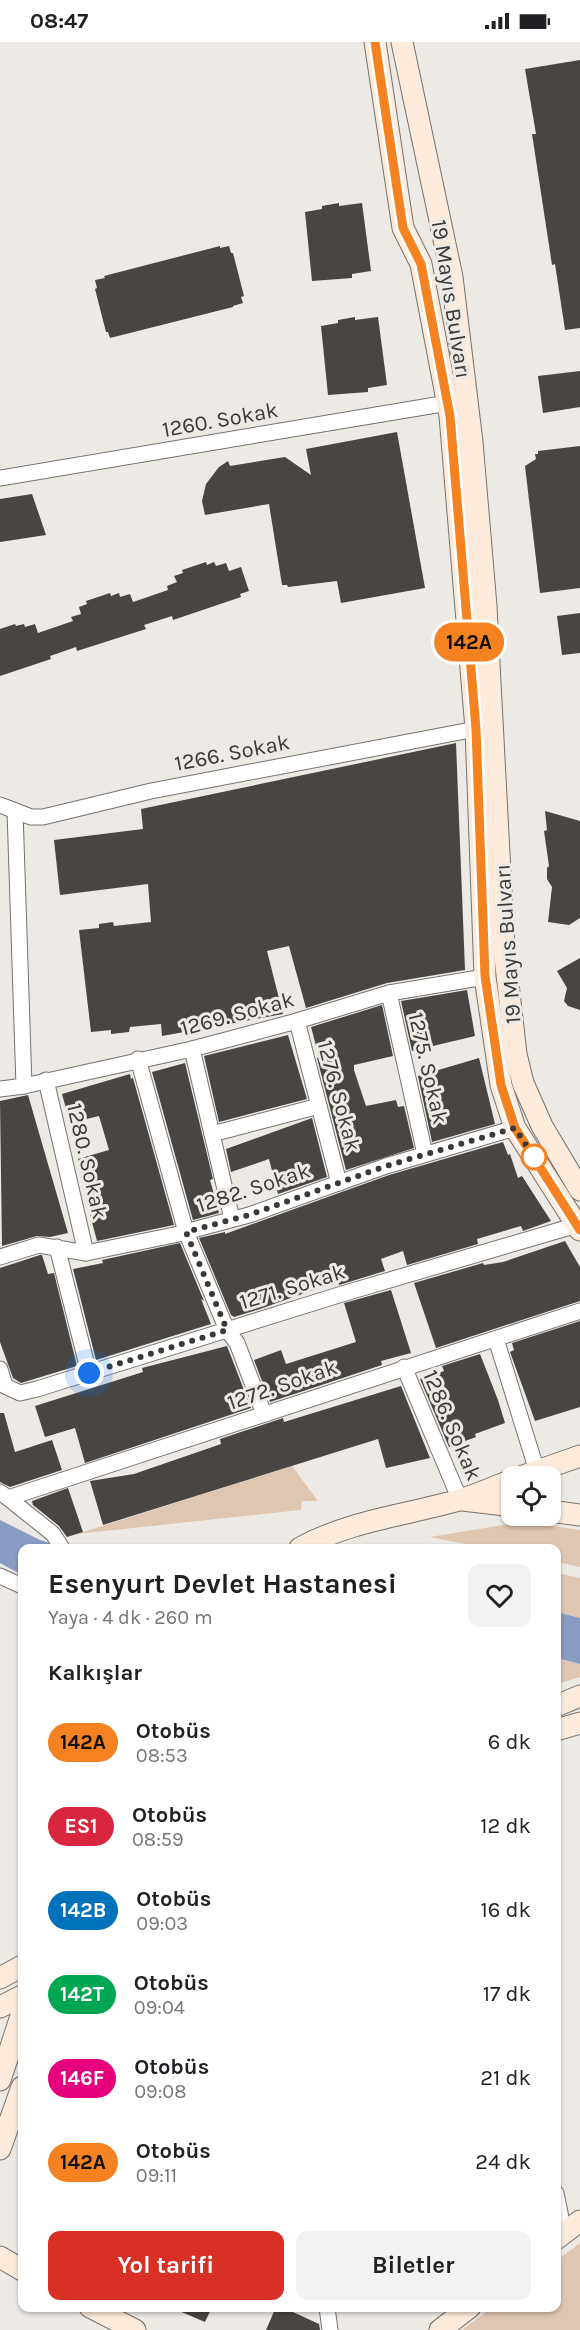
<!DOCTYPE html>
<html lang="tr">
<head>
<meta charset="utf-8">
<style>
	body { margin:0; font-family:Karla,sans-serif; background:#f2f2f2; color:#202124; height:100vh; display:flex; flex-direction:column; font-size:22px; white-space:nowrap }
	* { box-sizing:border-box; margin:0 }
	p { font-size:20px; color:#757577 }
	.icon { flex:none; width:33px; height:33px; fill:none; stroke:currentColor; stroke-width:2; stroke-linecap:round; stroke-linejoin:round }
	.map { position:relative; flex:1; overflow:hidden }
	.side { position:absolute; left:18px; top:1502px; width:543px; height:768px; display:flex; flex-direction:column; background:#fff; border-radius:12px; box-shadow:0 2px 4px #0004 }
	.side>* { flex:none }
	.badge { padding:0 12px; border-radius:20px; font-size:21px; line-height:39px }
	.tools { position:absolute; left:501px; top:1424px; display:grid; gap:12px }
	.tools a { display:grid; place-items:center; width:60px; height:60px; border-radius:12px; background:#fff; box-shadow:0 2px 4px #0004; font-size:30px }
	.you { position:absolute; width:30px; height:30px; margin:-15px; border:4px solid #fff; border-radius:50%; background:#1a73e8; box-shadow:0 0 0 9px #1a73e833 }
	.map>.badge { position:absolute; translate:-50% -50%; box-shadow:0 0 0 3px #fff }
	h2 { padding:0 30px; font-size:22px; line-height:54px }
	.round { display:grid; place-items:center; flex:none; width:63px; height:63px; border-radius:12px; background:#f2f2f2 }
	.headline { display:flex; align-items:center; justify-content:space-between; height:102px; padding:0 30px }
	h1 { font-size:28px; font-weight:700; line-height:45px }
	.primary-button { display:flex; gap:12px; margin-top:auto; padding:12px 30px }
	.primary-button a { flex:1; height:69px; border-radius:12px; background:#d93025; color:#fff; font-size:24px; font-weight:700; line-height:69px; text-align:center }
	.primary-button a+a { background:#f2f2f2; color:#202124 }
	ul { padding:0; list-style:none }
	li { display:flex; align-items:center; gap:18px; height:84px; padding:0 30px }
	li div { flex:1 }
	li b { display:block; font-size:22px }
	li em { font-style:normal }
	li .badge { min-width:66px; font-weight:700; text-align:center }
	.status { display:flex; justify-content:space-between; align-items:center; height:42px; padding:0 30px; background:#fff; direction:ltr }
	.status svg { height:16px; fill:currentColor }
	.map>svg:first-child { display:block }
	.green { fill:#dfc6b0 }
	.water { fill:#889bc2 }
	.building { fill:#484542 }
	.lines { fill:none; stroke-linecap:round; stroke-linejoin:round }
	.street-casing { stroke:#75726f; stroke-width:17 }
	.secondary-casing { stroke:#75726f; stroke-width:23 }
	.street { stroke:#fff; stroke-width:15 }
	.secondary { stroke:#fceada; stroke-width:21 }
	.line-casing { stroke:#fff; stroke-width:14 }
	.line { stroke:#f58220; stroke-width:9 }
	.walk { stroke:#3a3938; stroke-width:6; stroke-dasharray:0 10.8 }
	.stop-dot { fill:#fff; stroke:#f58220; stroke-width:3 }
	.labels { text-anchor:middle; stroke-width:6; stroke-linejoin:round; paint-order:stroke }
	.street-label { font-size:22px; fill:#3a3938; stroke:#edeae6 }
</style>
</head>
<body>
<div class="status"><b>08:47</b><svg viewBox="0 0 49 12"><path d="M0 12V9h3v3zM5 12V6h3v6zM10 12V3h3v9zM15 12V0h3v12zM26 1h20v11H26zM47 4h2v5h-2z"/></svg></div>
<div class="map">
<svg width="580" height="2288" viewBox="0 0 580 2288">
	<rect width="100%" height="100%" fill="#edeae6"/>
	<g class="green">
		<polygon points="292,1424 318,1459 302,1459 301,1468 77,1492"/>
		<polygon points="503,1483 546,1483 580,1488 580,1525 557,1520 556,1506 485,1506 430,1495"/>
		<polygon points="557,1531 580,1536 580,1576 557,1570"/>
		<polygon points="556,1616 580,1622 580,1635 557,1642"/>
		<polygon points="580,2201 580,2288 462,2288 493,2265 556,2265 557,2218"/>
	</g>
	<g class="water">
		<polygon points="0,1478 40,1498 66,1506 22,1506 22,1533 0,1521"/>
		<polygon points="557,1570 580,1576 580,1622 557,1616"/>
	</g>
	<g class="building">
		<polygon points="580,18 580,286 565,288 555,222 552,223 532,92 536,92 525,27"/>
		<polygon points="339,161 339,164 362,161 371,229 352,232 352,236 312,239 305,170 322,167 322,164"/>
		<polygon points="220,204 220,206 229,204 231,211 233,211 244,254 241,255 243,261 233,264 233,265 110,296 108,290 106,290 95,247 97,246 95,238 105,236 104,234"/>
		<polygon points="355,275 355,278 378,275 387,343 368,346 368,350 328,353 321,284 338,281 338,278"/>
		<polygon points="580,329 580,365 543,371 538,334"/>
		<polygon points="397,390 425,546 341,561 337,539 288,545 287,543 282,543 269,462 205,473 202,459 206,442 219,425 228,419 230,424 285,415 311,433 306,407"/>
		<polygon points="580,404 580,546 540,551 525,424 536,417 535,412 538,412 538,409"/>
		<polygon points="32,452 46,493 0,500 0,457"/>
		<polygon points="206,520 207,523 214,520 216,524 226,521 229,529 241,525 249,549 240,552 241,555 173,578 172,574 144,583 146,587 77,609 76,605 50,614 51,617 0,634 0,587 15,582 16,584 24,582 25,585 35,582 38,591 73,579 71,575 81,572 79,565 87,562 86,559 110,551 111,554 119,551 120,555 130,552 133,560 168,548 167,544 177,540 174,534 183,531 182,528"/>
		<polygon points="580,571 580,611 562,613 557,574"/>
		<polygon points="456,701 465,928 387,941 306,966 289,904 267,909 283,972 162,994 161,982 130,985 129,990 111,992 111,988 91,990 79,888 99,886 99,882 113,880 114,884 151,880 148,842 60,853 54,798 143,787 141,767"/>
		<polygon points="545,769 580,779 580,876 569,883 548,880 552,845 547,837 547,826 549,824 544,789 547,788"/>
		<polygon points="580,916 580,968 568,964 564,959 567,946 557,929"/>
		<polygon points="467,948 475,994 412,1009 401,959"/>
		<polygon points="382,963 393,1014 354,1023 354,1028 366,1064 396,1058 398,1065 404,1064 414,1106 346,1128 317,1016 319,1015 311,985"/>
		<polygon points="288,993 307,1057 219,1080 204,1014"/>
		<polygon points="479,1016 495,1082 432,1100 418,1034"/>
		<polygon points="185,1021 213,1137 210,1138 219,1171 193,1178 152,1030"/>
		<polygon points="130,1032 131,1037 133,1036 174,1183 97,1199 88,1165 91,1164 78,1117 109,1108 99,1074 70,1081 62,1052"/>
		<polygon points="28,1053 68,1191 50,1195 37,1194 2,1204 0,1059"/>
		<polygon points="312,1076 327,1135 278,1152 269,1117 231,1130 226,1107"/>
		<polygon points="503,1100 508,1113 510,1112 518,1136 522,1134 551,1179 523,1189 521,1184 477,1197 478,1202 407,1223 403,1209 381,1217 385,1229 339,1243 338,1239 260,1267 234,1275 231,1273 199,1196 225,1190 225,1192 389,1133"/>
		<polygon points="565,1199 580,1225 580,1259 436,1306 414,1241 483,1221 484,1223 503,1220"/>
		<polygon points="180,1201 204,1259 201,1257 211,1282 96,1318 73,1227 103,1221 102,1218"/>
		<polygon points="40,1213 42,1213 48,1232 54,1231 77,1324 21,1341 13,1336 0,1300 0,1226"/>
		<polygon points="391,1248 411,1311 381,1319 382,1323 270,1360 254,1318 281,1308 286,1322 356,1300 344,1261"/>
		<polygon points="580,1279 580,1365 535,1379 510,1310 514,1308 512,1301"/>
		<polygon points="227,1304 251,1366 85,1421 75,1386 45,1395 35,1364 143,1330 142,1326"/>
		<polygon points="480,1312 498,1358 505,1381 475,1392 476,1395 449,1405 420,1337 444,1329 442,1324"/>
		<polygon points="401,1344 430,1416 386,1426 378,1397 103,1483 90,1439 134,1432 221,1402 220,1397 283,1376 284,1380"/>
		<polygon points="0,1371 4,1371 15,1410 52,1398 62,1428 10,1445 0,1440"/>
		<polygon points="68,1446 83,1490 67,1495 59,1484 33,1463 32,1459"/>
		<polygon points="170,2265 212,2265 205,2280"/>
		<polygon points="276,2265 282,2265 319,2282 320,2288 266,2288"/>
	</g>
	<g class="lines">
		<defs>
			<g id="street">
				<polyline points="0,436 448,361"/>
				<polyline points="0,763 31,775 43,775 151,749 476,687"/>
				<polyline points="15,769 24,1044"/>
				<polyline points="389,951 425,1112"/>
				<polyline points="297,979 339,1141"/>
				<polyline points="192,1007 232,1177"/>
				<polyline points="138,1017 186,1190 227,1288 237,1301 264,1372"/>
				<polyline points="46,1038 86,1211"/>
				<polyline points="0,1047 24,1044 192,1007 297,979 389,951 485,935"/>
				<polyline points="212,1092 319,1064"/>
				<polyline points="57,1205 89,1331"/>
				<polyline points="0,1215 39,1203 86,1211 174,1193 249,1173 386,1124 515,1086"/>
				<polyline points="496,1297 537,1429"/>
				<polyline points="404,1325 460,1458"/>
				<polyline points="0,1327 5,1344 20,1351 37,1347 342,1252 577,1183"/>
				<polyline points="0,1450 8,1456 580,1269"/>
				<polyline points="8,1456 53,1492 62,1506"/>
				<polyline points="0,1534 22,1544"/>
				<polyline points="556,2151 564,2191"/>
				<polyline points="327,2265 330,2288"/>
			</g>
			<g id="secondary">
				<polyline points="375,0 403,186 421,222 450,374 476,687 485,935 501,1043 515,1086 580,1188"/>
				<polyline points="402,0 452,235 472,400 486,564 504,906 516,1012 523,1041 542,1084 580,1148"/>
				<polyline points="523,1434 580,1414"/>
				<polyline points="463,1458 512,1464"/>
				<polyline points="550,1469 580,1473"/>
				<path d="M 300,1506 C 349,1479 407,1473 459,1458 C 477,1453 494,1445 512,1438"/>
				<polyline points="556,1664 580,1654"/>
				<polyline points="556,1688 580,1681"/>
				<polyline points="0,1936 22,1924"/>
				<polyline points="0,1965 22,1954"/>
				<polyline points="0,2038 22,1971"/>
				<polyline points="0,2107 22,2045"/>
				<polyline points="556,2197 580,2179"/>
				<polyline points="0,2215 22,2228"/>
				<polyline points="90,2265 135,2288"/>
				<polyline points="440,2288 470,2265"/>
			</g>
		</defs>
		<use href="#street" class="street-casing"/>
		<use href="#secondary" class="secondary-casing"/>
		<use href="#street" class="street"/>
		<use href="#secondary" class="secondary"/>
	</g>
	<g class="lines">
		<defs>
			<polyline id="line" points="375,0 403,186 421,222 450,374 476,687 485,934 501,1043 515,1086 580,1188"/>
		</defs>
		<use href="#line" class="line-casing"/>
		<use href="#line" class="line"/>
		<polyline class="walk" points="89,1331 227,1288 186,1190 249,1173 386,1124 515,1086 535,1117 534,1115"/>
	</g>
	<circle class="stop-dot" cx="534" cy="1115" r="12"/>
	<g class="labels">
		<g class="street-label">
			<text transform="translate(452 257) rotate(81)" y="8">19 Mayıs Bulvarı</text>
			<text transform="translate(220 377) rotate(-10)" y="8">1260. Sokak</text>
			<text transform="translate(232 710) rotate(-11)" y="8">1266. Sokak</text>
			<text transform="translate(507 902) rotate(-94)" y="8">19 Mayıs Bulvarı</text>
			<text transform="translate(237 971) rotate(-15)" y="8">1269. Sokak</text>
			<text transform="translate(429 1026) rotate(77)" y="8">1275. Sokak</text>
			<text transform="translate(340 1054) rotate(75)" y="8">1276. Sokak</text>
			<text transform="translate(88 1119) rotate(77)" y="8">1280. Sokak</text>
			<text transform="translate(253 1145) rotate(-18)" y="8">1282. Sokak</text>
			<text transform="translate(292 1244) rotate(-17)" y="8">1271. Sokak</text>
			<text transform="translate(282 1342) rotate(-19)" y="8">1272. Sokak</text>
			<text transform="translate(453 1383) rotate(67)" y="8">1286. Sokak</text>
		</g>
	</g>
</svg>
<div class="tools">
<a><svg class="icon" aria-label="locate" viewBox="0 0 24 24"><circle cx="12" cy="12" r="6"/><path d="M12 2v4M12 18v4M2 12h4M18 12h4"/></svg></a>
</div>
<div class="you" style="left:89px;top:1331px"></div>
<b class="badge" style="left:469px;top:600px;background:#f58220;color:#111">142A</b>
<section class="side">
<div class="headline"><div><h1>Esenyurt Devlet Hastanesi</h1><p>Yaya · 4 dk · 260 m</p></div><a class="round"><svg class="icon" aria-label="heart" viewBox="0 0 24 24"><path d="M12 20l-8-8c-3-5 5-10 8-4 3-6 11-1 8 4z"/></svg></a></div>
<h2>Kalkışlar</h2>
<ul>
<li><span class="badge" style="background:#f58220;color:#111">142A</span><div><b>Otobüs</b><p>08:53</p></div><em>6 dk</em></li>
<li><span class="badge" style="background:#d7263d;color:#fff">ES1</span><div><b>Otobüs</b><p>08:59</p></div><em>12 dk</em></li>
<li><span class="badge" style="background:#0072bc;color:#fff">142B</span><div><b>Otobüs</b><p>09:03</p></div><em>16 dk</em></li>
<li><span class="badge" style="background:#00a651;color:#fff">142T</span><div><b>Otobüs</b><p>09:04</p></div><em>17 dk</em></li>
<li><span class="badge" style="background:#e6007e;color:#fff">146F</span><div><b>Otobüs</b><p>09:08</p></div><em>21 dk</em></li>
<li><span class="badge" style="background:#f58220;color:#111">142A</span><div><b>Otobüs</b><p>09:11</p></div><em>24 dk</em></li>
</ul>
<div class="primary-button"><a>Yol tarifi</a><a>Biletler</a></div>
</section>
</div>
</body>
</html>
